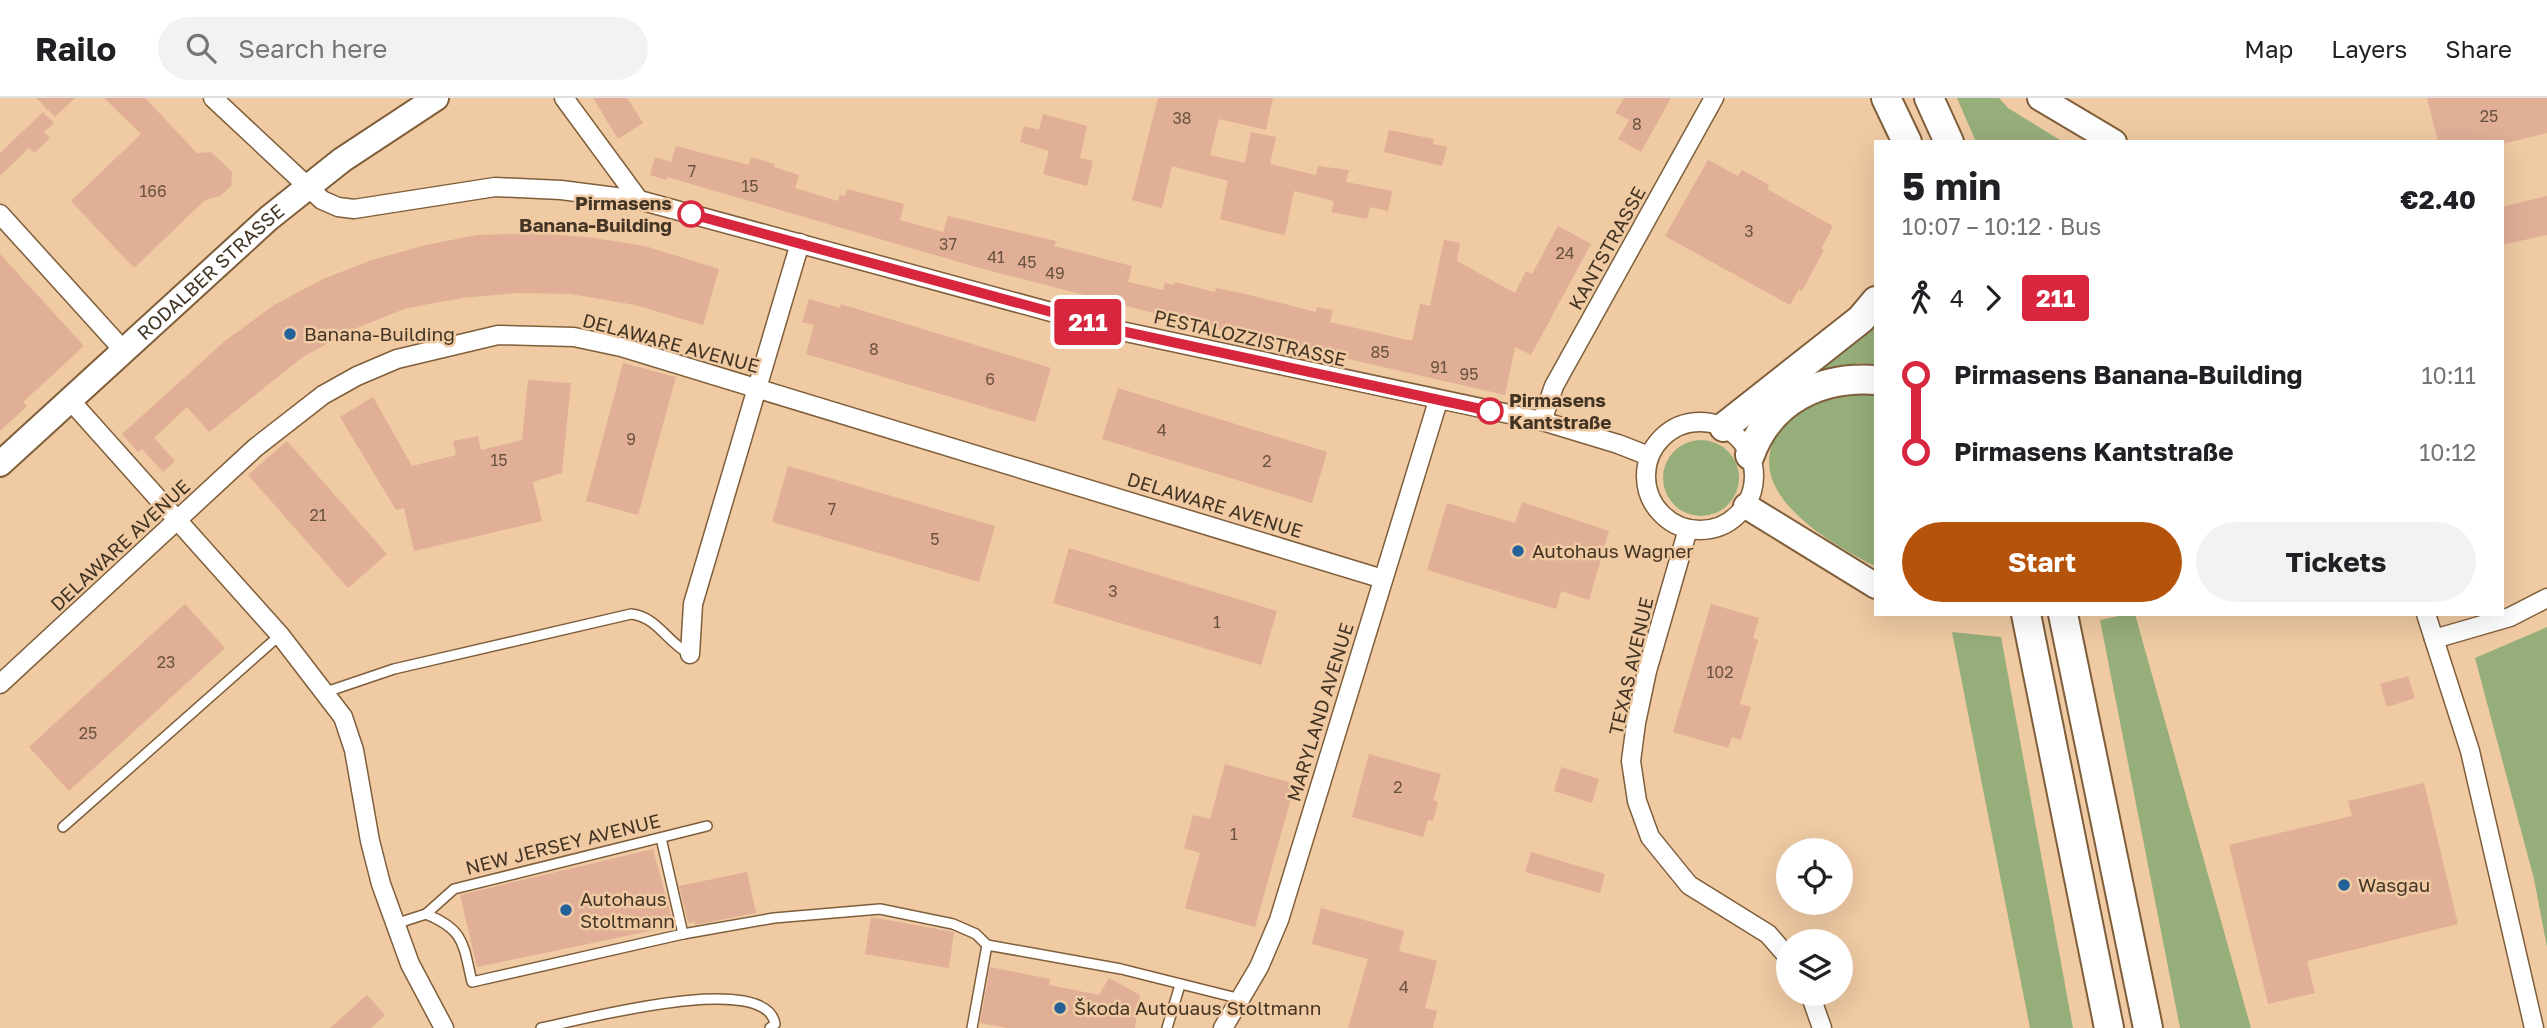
<!DOCTYPE html>
<html lang="en">
<head>
<meta charset="utf-8">
<style>
	body { margin:0; font-family:"Golos Text",sans-serif; background:#f2f2f2; color:#202124; height:100vh; display:flex; flex-direction:column; font-size:26px; white-space:nowrap }
	* { box-sizing:border-box; margin:0 }
	p { font-size:23px; color:#757577 }
	.icon { flex:none; width:38px; height:38px; fill:none; stroke:currentColor; stroke-width:2; stroke-linecap:round; stroke-linejoin:round }
	.map { position:relative; flex:1; overflow:hidden }
	.panel { position:absolute; left:1874px; top:42px; width:630px; height:476px; display:flex; flex-direction:column; background:#fff; border-radius:0px; box-shadow:0 7px 28px #0002 }
	.panel>* { flex:none }
	.badge { padding:0 14px; border-radius:5px; font-size:24px; line-height:46px }
	.fabs { position:absolute; left:1776px; top:740px; display:grid; gap:14px }
	.fabs a { display:grid; place-items:center; width:77px; height:77px; border-radius:50%; background:#fff; box-shadow:0 7px 28px #0002; font-size:35px }
	.map>.badge { position:absolute; translate:-50% -50%; box-shadow:0 0 0 4px #fff }
	.legs { display:flex; align-items:center; gap:10px; height:77px; padding:0 28px; font-size:23px }
	.legs p { margin-inline-start:auto }
	.head { display:flex; align-items:center; justify-content:space-between; height:119px; padding:0 28px }
	h1 { font-size:38px; font-weight:700; line-height:52px }
	.cta { display:flex; gap:14px; margin-top:auto; padding:14px 28px }
	.cta a { flex:1; height:80px; border-radius:42px; background:#b45309; color:#fff; font-size:28px; font-weight:700; line-height:80px; text-align:center }
	.cta a+a { background:#f2f2f2; color:#202124 }
	ul { padding:0 28px; list-style:none }
	li { display:flex; align-items:center; gap:24px; height:77px; font-size:26px }
	li i { display:grid; place-items:center; width:10px; height:100%; margin:0 9px; background:currentColor }
	li i::after { content:''; width:18px; height:18px; margin:-9px; border:5px solid; border-radius:50%; background:#fff }
	li p { margin-inline-start:auto }
	li:first-child i { background:linear-gradient(#0000 50%,currentColor 0) }
	li:last-child i { background:linear-gradient(currentColor 50%,#0000 0) }
	header { display:flex; align-items:center; gap:42px; box-sizing:border-box; height:98px; padding:0 35px; background:#fff; border-bottom:2px solid #e0e0e0 }
	header strong { font-size:33px }
	nav { display:flex; gap:38px; margin-inline-start:auto; font-size:24px }
	.search { width:490px; height:63px; background:#f2f2f2; display:flex; align-items:center; gap:18px; box-sizing:border-box; padding:0 24px; border-radius:38px; color:#757577; font-size:26px }
	.map>svg:first-child { display:block }
	.green { fill:#96ae7a }
	.building { fill:#e0af96 }
	.lines { fill:none; stroke-linecap:round; stroke-linejoin:round }
	.service-casing { stroke:#7f5e3a; stroke-width:12 }
	.minor-casing { stroke:#7f5e3a; stroke-width:21 }
	.secondary-casing { stroke:#7f5e3a; stroke-width:28 }
	.trunk-casing { stroke:#7f5e3a; stroke-width:32 }
	.service { stroke:#fff; stroke-width:9 }
	.minor { stroke:#fff; stroke-width:18 }
	.secondary { stroke:#fff; stroke-width:24 }
	.trunk { stroke:#fff; stroke-width:28 }
	.line-1-casing { stroke:#fff; stroke-width:16 }
	.line-1 { stroke:#d7263d; stroke-width:10 }
	.stop-1-dot { fill:#fff; stroke:#d7263d; stroke-width:3.5 }
	.poi-dot { fill:#236298; stroke:#efcaa3; stroke-width:2.5 }
	.labels { text-anchor:middle; stroke-width:5; stroke-linejoin:round; paint-order:stroke }
	.number-label { font-size:16px; fill:#6a5340 }
	.stop-label { font-size:19px; font-weight:bold; fill:#433424; stroke:#efcaa3; text-anchor:end }
	.street-label { font-size:19px; fill:#433424; stroke:#efcaa3 }
	.poi-label { font-size:19px; fill:#433424; stroke:#efcaa3; text-anchor:start }
</style>
</head>
<body>
<header>
<strong>Railo</strong>
<div class="search"><svg class="icon" aria-label="search" viewBox="0 0 24 24"><circle cx="10" cy="10" r="6"/><path d="M15 15l6 6"/></svg>Search here</div>
<nav><a>Map</a><a>Layers</a><a>Share</a></nav>
</header>
<div class="map">
<svg width="2547" height="930" viewBox="0 0 2547 930">
	<rect width="100%" height="100%" fill="#efcaa3"/>
	<g class="green">
		<polygon points="1957,0 1999,0 2008,10 2063,44 1976,44"/>
		<polygon points="1876,225 1876,267 1859,265 1801,282 1860,242"/>
		<path d="M 1852,295 L 1876,297 L 1876,469 C 1834,447 1750,401 1773,344 C 1777,334 1791,318 1801,312 C 1817,304 1835,300 1852,295 Z"/>
		<circle cx="1701" cy="380" r="38"/>
		<polygon points="2128,516 2135,516 2251,930 2180,930 2100,522"/>
		<polygon points="2547,529 2547,849 2534,781 2475,560"/>
		<polygon points="1952,534 2001,539 2073,930 2030,930"/>
	</g>
	<g class="building">
		<polygon points="36,0 75,0 55,19"/>
		<polygon points="104,0 145,0 197,55 211,54 232,74 231,88 220,98 205,102 134,170 71,103 141,36"/>
		<polygon points="593,0 627,0 643,25 618,41"/>
		<polygon points="1158,0 1273,0 1266,32 1219,21 1210,57 1245,65 1251,34 1276,39 1270,66 1316,77 1318,68 1349,72 1346,84 1392,93 1388,113 1370,109 1367,121 1331,114 1334,103 1294,93 1285,137 1270,134 1220,121 1228,83 1172,68 1162,110 1132,102"/>
		<polygon points="1624,0 1671,0 1641,54 1618,41 1629,22 1615,15"/>
		<polygon points="2427,0 2547,0 2547,35 2502,46 2438,44"/>
		<polygon points="43,14 54,25 44,34 50,40 34,55 29,50 0,78 0,55"/>
		<polygon points="1043,16 1087,28 1080,60 1093,63 1087,88 1043,76 1049,53 1020,44 1024,28 1039,32"/>
		<polygon points="1389,32 1434,41 1433,46 1447,49 1442,68 1384,54"/>
		<polygon points="676,48 749,67 751,59 775,66 774,69 799,77 795,90 838,103 840,97 845,98 847,91 904,106 900,122 943,134 948,118 1056,143 1054,148 1132,168 1128,184 1163,192 1165,185 1174,187 1175,184 1215,194 1216,190 1245,196 1316,214 1317,209 1333,212 1330,224 1412,243 1420,206 1430,208 1444,142 1460,145 1457,163 1515,195 1526,173 1532,176 1558,128 1591,146 1531,257 1515,249 1505,297 1200,227 976,169 667,79 666,82 650,77 655,59 671,64 667,78"/>
		<polygon points="1708,62 1738,78 1742,72 1769,87 1767,91 1833,128 1821,151 1824,152 1802,193 1799,191 1790,207 1665,138"/>
		<polygon points="2547,98 2547,137 2502,147 2502,109"/>
		<polygon points="536,135 587,139 645,148 719,171 703,227 635,207 571,196 515,195 462,200 407,210 359,229 304,258 209,334 187,309 154,340 175,363 163,374 142,351 138,354 122,336 225,243 274,207 323,181 372,162 426,147 477,137"/>
		<polygon points="0,156 84,248 23,304 27,308 0,333"/>
		<polygon points="809,201 840,210 841,206 1051,270 1035,324 806,256 814,227 802,224"/>
		<polygon points="623,265 676,279 638,417 586,403"/>
		<polygon points="528,282 571,285 562,375 533,384 542,423 414,453 404,410 396,412 340,319 373,299 412,368 456,357 453,343 478,338 481,352 522,342"/>
		<polygon points="1118,290 1327,354 1312,405 1102,341"/>
		<polygon points="287,343 387,456 348,490 248,377"/>
		<polygon points="788,368 995,428 979,484 772,424"/>
		<polygon points="1522,404 1609,433 1589,502 1561,493 1556,511 1427,472 1447,405 1515,425"/>
		<polygon points="1069,450 1277,513 1261,567 1053,505"/>
		<polygon points="185,506 225,550 69,693 29,649"/>
		<polygon points="1711,506 1759,520 1753,540 1758,542 1740,606 1751,609 1741,642 1732,639 1728,650 1673,634"/>
		<polygon points="2408,578 2415,600 2387,609 2380,586"/>
		<polygon points="1369,656 1441,676 1433,702 1438,704 1433,723 1428,722 1423,739 1352,719"/>
		<polygon points="1225,666 1295,686 1255,829 1185,810 1200,755 1184,750 1193,717 1210,721"/>
		<polygon points="1561,669 1599,681 1592,705 1554,693"/>
		<polygon points="2424,685 2458,826 2307,863 2315,895 2268,906 2229,747 2352,718 2348,703"/>
		<polygon points="653,751 674,828 477,869 460,797"/>
		<polygon points="1531,754 1605,776 1600,795 1525,774"/>
		<polygon points="747,774 756,815 695,827 695,824 688,825 679,788"/>
		<polygon points="1321,810 1404,833 1399,853 1437,863 1425,910 1437,913 1433,930 1348,930 1368,861 1312,846"/>
		<polygon points="871,819 954,834 949,870 865,856"/>
		<polygon points="990,869 1050,881 1049,887 1099,897 1109,880 1140,897 1135,930 1007,930 980,925"/>
		<polygon points="367,897 385,917 371,930 330,930"/>
	</g>
	<g class="lines">
		<defs>
			<g id="service">
				<path d="M 326,594 L 394,571 L 631,516 C 658,519 667,545 690,556"/>
				<polyline points="63,729 280,537"/>
				<path d="M 426,816 C 465,832 463,846 472,884 L 683,836 L 661,740"/>
				<polyline points="395,826 426,816 454,791 707,728"/>
				<polyline points="683,836 774,820 880,811 953,826 976,836 987,847"/>
				<path d="M 541,930 C 577,923 766,871 775,926 L 770,930"/>
				<polyline points="972,930 987,847 1121,871 1241,901"/>
				<polyline points="1167,930 1180,887"/>
			</g>
			<g id="minor">
				<polyline points="213,0 322,102 338,109 354,111 495,89 561,92 639,102 1121,233 1542,323 1618,346 1649,358"/>
				<polyline points="564,0 639,102"/>
				<polyline points="0,116 125,254"/>
				<polyline points="70,302 280,537 343,619 354,652 370,743 381,786 410,866 444,930"/>
				<polyline points="1542,323 1554,288 1714,0"/>
				<circle cx="1700" cy="378" r="54"/>
				<polyline points="1688,431 1647,573 1636,625 1631,663 1637,703 1650,739 1689,787 1768,836 1788,859"/>
				<polyline points="2426,516 2470,653 2534,930"/>
				<polyline points="2434,541 2510,519 2547,500"/>
				<polyline points="690,556 693,506 800,145"/>
				<polyline points="0,586 255,350 323,297 357,278 397,261 498,237 574,239 621,249 1383,481"/>
				<polyline points="1810,896 1822,930"/>
				<polyline points="1223,930 1259,869 1279,822 1438,303"/>
			</g>
			<g id="secondary">
				<polyline points="2040,0 2114,44"/>
				<path id="s1" d="M 0,366 L 269,120 L 342,62 L 436,0"/>
				<polyline points="1746,408 1876,488"/>
			</g>
			<g id="trunk">
				<polyline points="1886,0 1907,44"/>
				<polyline points="1929,0 1949,44"/>
				<polyline points="1724,329 1861,221 1876,203"/>
				<path d="M 1750,357 C 1770,302 1820,278 1876,282"/>
				<polyline points="2026,516 2109,930"/>
				<polyline points="2063,516 2148,930"/>
			</g>
		</defs>
		<use href="#service" class="service-casing"/>
		<use href="#minor" class="minor-casing"/>
		<use href="#secondary" class="secondary-casing"/>
		<use href="#trunk" class="trunk-casing"/>
		<use href="#service" class="service"/>
		<use href="#minor" class="minor"/>
		<use href="#secondary" class="secondary"/>
		<use href="#trunk" class="trunk"/>
	</g>
	<g class="lines">
		<defs>
			<polyline id="line-1" points="691,116 1121,233 1490,313"/>
		</defs>
		<use href="#line-1" class="line-1-casing"/>
		<use href="#line-1" class="line-1"/>
	</g>
	<g class="stop-1-dot">
		<circle cx="691" cy="116" r="12"/>
		<circle cx="1490" cy="313" r="12"/>
	</g>
	<g class="poi-dot">
		<circle cx="290" cy="236" r="7"/>
		<circle cx="1518" cy="453" r="7"/>
		<circle cx="2344" cy="787" r="7"/>
		<circle cx="566" cy="812" r="7"/>
		<circle cx="1060" cy="910" r="7"/>
	</g>
	<g class="labels">
		<g class="number-label">
			<text x="2489" y="24">25</text>
			<text x="1182" y="26">38</text>
			<text x="1637" y="32">8</text>
			<text x="692" y="79">7</text>
			<text x="750" y="94">15</text>
			<text x="153" y="99">166</text>
			<text x="1749" y="139">3</text>
			<text x="948" y="152">37</text>
			<text x="1565" y="161">24</text>
			<text x="996" y="165">41</text>
			<text x="1027" y="170">45</text>
			<text x="1055" y="181">49</text>
			<text x="874" y="257">8</text>
			<text x="1380" y="260">85</text>
			<text x="1439" y="275">91</text>
			<text x="1469" y="282">95</text>
			<text x="990" y="287">6</text>
			<text x="1162" y="338">4</text>
			<text x="631" y="347">9</text>
			<text x="499" y="368">15</text>
			<text x="1267" y="369">2</text>
			<text x="832" y="417">7</text>
			<text x="318" y="423">21</text>
			<text x="935" y="447">5</text>
			<text x="1113" y="499">3</text>
			<text x="1217" y="530">1</text>
			<text x="166" y="570">23</text>
			<text x="1720" y="580">102</text>
			<text x="88" y="641">25</text>
			<text x="1398" y="695">2</text>
			<text x="1234" y="742">1</text>
			<text x="1404" y="895">4</text>
		</g>
		<g class="stop-label">
			<text x="672" y="112">Pirmasens<tspan x="672" dy="22">Banana-Building</tspan></text>
			<text x="1509" y="309" text-anchor="start">Pirmasens<tspan x="1509" dy="22">Kantstraße</tspan></text>
		</g>
		<g class="street-label">
			<text transform="translate(1607 150) rotate(-61)" y="7">KANTSTRASSE</text>
			<text dy="7" stroke="none"><textPath href="#s1" startOffset="285">RODALBER STRASSE</textPath></text>
			<text transform="translate(1250 240) rotate(13)" y="7">PESTALOZZISTRASSE</text>
			<text transform="translate(671 245) rotate(15)" y="7">DELAWARE AVENUE</text>
			<text transform="translate(1215 407) rotate(17)" y="7">DELAWARE AVENUE</text>
			<text transform="translate(120 447) rotate(-43)" y="7">DELAWARE AVENUE</text>
			<text transform="translate(1631 568) rotate(-77)" y="7">TEXAS AVENUE</text>
			<text transform="translate(1320 614) rotate(-73)" y="7">MARYLAND AVENUE</text>
			<text transform="translate(563 746) rotate(-14)" y="7">NEW JERSEY AVENUE</text>
		</g>
		<g class="poi-label">
			<text x="304" y="243">Banana-Building</text>
			<text x="1532" y="460">Autohaus Wagner</text>
			<text x="2358" y="794">Wasgau</text>
			<text x="580" y="808">Autohaus<tspan x="580" dy="22">Stoltmann</tspan></text>
			<text x="1074" y="917">Škoda Autouaus Stoltmann</text>
		</g>
	</g>
</svg>
<div class="fabs">
<a><svg class="icon" aria-label="locate" viewBox="0 0 24 24"><circle cx="12" cy="12" r="6"/><path d="M12 2v4M12 18v4M2 12h4M18 12h4"/></svg></a>
<a><svg class="icon" aria-label="layers" viewBox="0 0 24 24"><path d="M12 4l9 5-9 5-9-5zM3 14l9 5 9-5"/></svg></a>
</div>
<b class="badge" style="left:1088px;top:224px;background:#d7263d;color:#fff">211</b>
<section class="panel">
<div class="head"><div><h1>5 min</h1><p>10:07 – 10:12 · Bus</p></div><b>€2.40</b></div>
<div class="legs"><svg class="icon" aria-label="walk" viewBox="0 0 24 24"><circle cx="13" cy="4" r="2"/><path d="M13 8l-2 6 4 7M11 14l-3 7M7 12l3-4h3l4 4"/></svg>4<svg class="icon" aria-label="forward" viewBox="0 0 24 24"><path d="M9 5l7 7-7 7"/></svg><b class="badge" style="background:#d7263d;color:#fff">211</b></div>
<ul>
<li><i style="color:#d7263d"></i><b>Pirmasens Banana-Building</b><p>10:11</p></li>
<li><i style="color:#d7263d"></i><b>Pirmasens Kantstraße</b><p>10:12</p></li>
</ul>
<div class="cta"><a>Start</a><a>Tickets</a></div>
</section>
</div>
</body>
</html>
